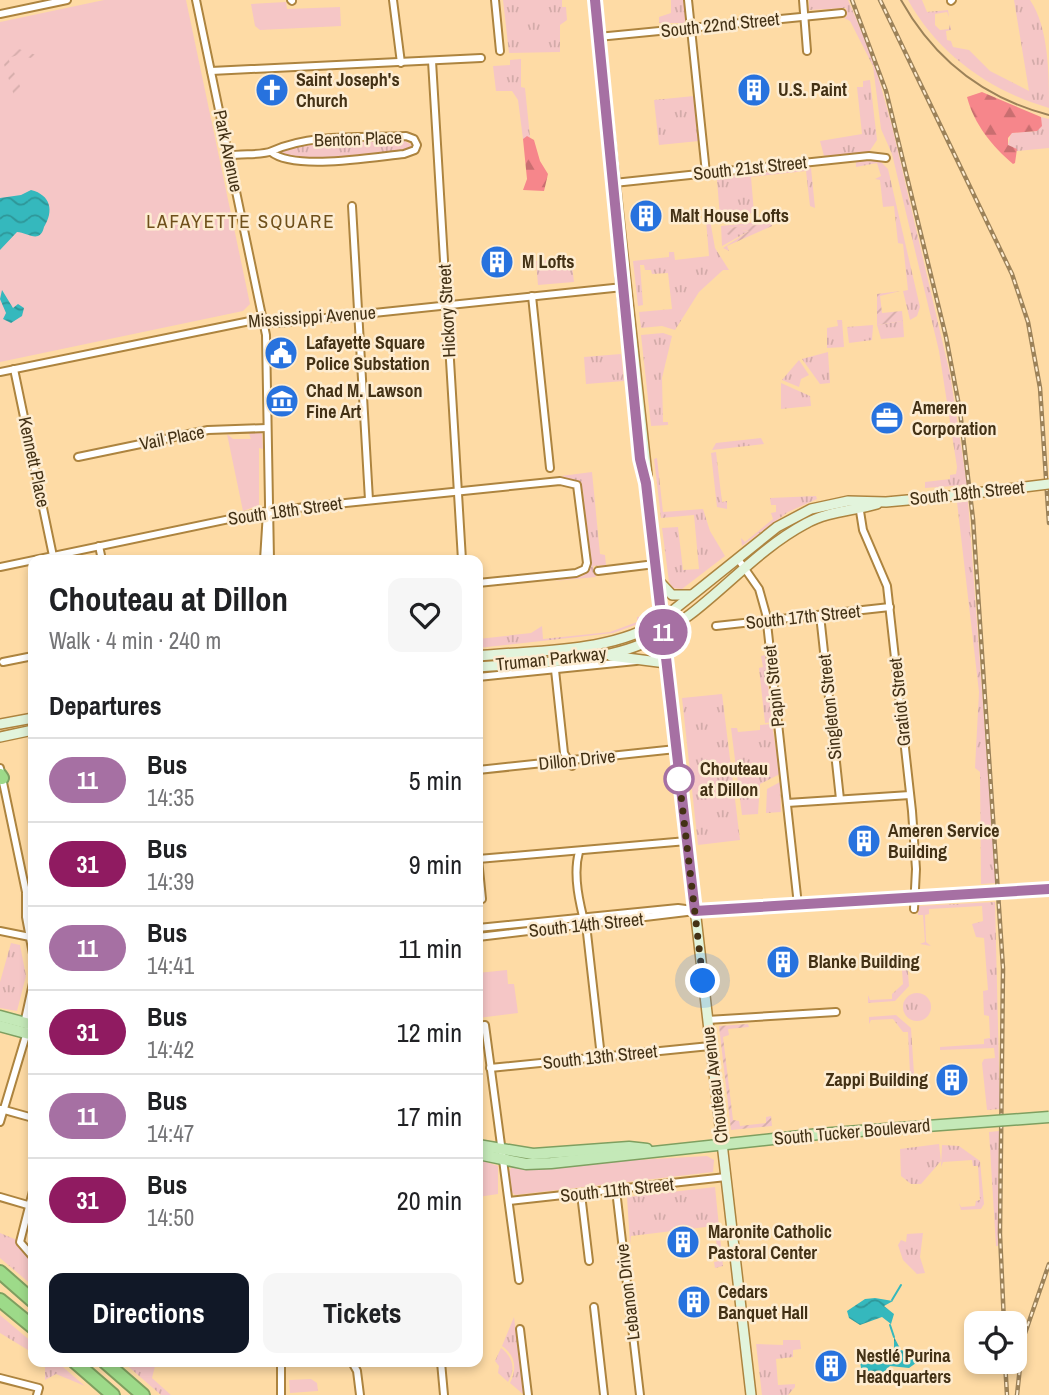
<!DOCTYPE html>
<html lang="en">
<head>
<meta charset="utf-8">
<style>
	body { margin:0; font-family:"Archivo Narrow",sans-serif; background:#f6f6f6; color:#202124; height:100vh; display:flex; flex-direction:column; font-size:26px; white-space:nowrap }
	* { box-sizing:border-box; margin:0 }
	p { font-size:23px; color:#757577 }
	.icon { flex:none; width:38px; height:38px; fill:none; stroke:currentColor; stroke-width:2; stroke-linecap:round; stroke-linejoin:round }
	.map { position:relative; flex:1; overflow:hidden }
	.sheet { position:absolute; left:28px; top:555px; width:455px; height:812px; display:flex; flex-direction:column; background:#fff; border-radius:14px; box-shadow:0 4px 10px #0003 }
	.sheet>* { flex:none }
	.badge { padding:0 14px; border-radius:23px; font-size:24px; line-height:46px }
	.fabs { position:absolute; left:964px; top:1311px; display:grid; gap:14px }
	.fabs a { display:grid; place-items:center; width:63px; height:63px; border-radius:14px; background:#fff; box-shadow:0 4px 10px #0003; font-size:35px }
	.you { position:absolute; width:35px; height:35px; margin:-18px; border:5px solid #fff; border-radius:50%; background:#1a73e8; box-shadow:0 0 0 10px #1a73e833 }
	.map>.badge { position:absolute; translate:-50% -50%; box-shadow:0 0 0 4px #fff }
	h2 { padding:0 21px; font-size:26px; line-height:63px }
	.round { display:grid; place-items:center; flex:none; width:74px; height:74px; border-radius:14px; background:#f6f6f6 }
	.headline { display:flex; align-items:center; justify-content:space-between; height:119px; padding:0 21px }
	h1 { font-size:33px; font-weight:700; line-height:52px }
	.cta { display:flex; gap:14px; margin-top:auto; padding:14px 21px }
	.cta a { flex:1; height:80px; border-radius:14px; background:#111827; color:#fff; font-size:28px; font-weight:700; line-height:80px; text-align:center }
	.cta a+a { background:#f6f6f6; color:#202124 }
	ul { padding:0; list-style:none }
	li { display:flex; align-items:center; gap:21px; height:84px; padding:0 21px; border-top:2px solid #e0e0e0 }
	li div { flex:1 }
	li b { display:block; font-size:26px }
	li em { font-style:normal }
	li .badge { min-width:77px; font-weight:700; text-align:center }
	.map>svg:first-child { display:block }
	.grass { fill:url(#grass-tufts) }
	.forest { fill:url(#forest-firs) }
	.park { fill:#f5c6c6 }
	.garden { fill:url(#garden-furrows) }
	.water { fill:url(#water-waves) }
	.lines { fill:none; stroke-linecap:round; stroke-linejoin:round }
	.stream { stroke:#35b8bd; stroke-width:2 }
	.street-casing { stroke:#ad843f; stroke-width:10 }
	.secondary-casing { stroke:#ad843f; stroke-width:12 }
	.primary-casing { stroke:#7e9f60; stroke-width:13 }
	.highway-casing { stroke:#7e9f60; stroke-width:16 }
	.street { stroke:#fff; stroke-width:6 }
	.secondary { stroke:#e2f4dc; stroke-width:9 }
	.primary { stroke:#c4e9b8; stroke-width:10 }
	.highway { stroke:#9dda89; stroke-width:12 }
	.tram { stroke:#9c8259; stroke-width:2 }
	.rail-casing { stroke:#9c8259; stroke-width:4.5 }
	.rail { stroke:#fdecd1; stroke-width:2; stroke-dasharray:5; stroke-linecap:butt }
	.secondary-bridge-casing { stroke:#ad843f; stroke-width:12; stroke-linecap:butt }
	.primary-bridge-casing { stroke:#7e9f60; stroke-width:13; stroke-linecap:butt }
	.secondary-bridge { stroke:#e2f4dc; stroke-width:9 }
	.primary-bridge { stroke:#c4e9b8; stroke-width:10 }
	.line-casing { stroke:#fff; stroke-width:16 }
	.line { stroke:#a670a3; stroke-width:10 }
	.walk { stroke:#433115; stroke-width:7; stroke-dasharray:0 12.6 }
	.stop-dot { fill:#fff; stroke:#a670a3; stroke-width:3.5 }
	.labels { text-anchor:middle; stroke-width:5; stroke-linejoin:round; paint-order:stroke }
	.street-label { font-size:18px; fill:#433115; stroke:#fdecd1 }
	.poi-label { font-size:18px; font-weight:bold; fill:#433115; stroke:#fdecd1; text-anchor:start }
	.stop-label { font-size:18px; font-weight:bold; fill:#433115; stroke:#fdecd1; text-anchor:start }
	.neighbourhood-label { font-size:19px; letter-spacing:2px; fill:#6f501b; stroke:#fdecd1 }
</style>
</head>
<body>
<div class="map">
<svg width="1049" height="1395" viewBox="0 0 1049 1395">
	<defs>
		<pattern id="grass-tufts" width="24" height="20" patternUnits="userSpaceOnUse" patternTransform="scale(1.75)"><rect width="24" height="20" fill="#f5c6c6"/><path d="M3 7l-1-3M5 7V3M7 7l1-3M15 17l-1-3M17 17v-4M19 17l1-3" fill="none" stroke="#d3aba9"/></pattern>
		<pattern id="forest-firs" width="22" height="20" patternUnits="userSpaceOnUse" patternTransform="scale(1.75)"><rect width="22" height="20" fill="#f6868b"/><path d="M5 1l3.5 6h-7zM16 11l3.5 6h-7z" fill="#c96e70"/></pattern>
		<pattern id="garden-furrows" width="10" height="10" patternUnits="userSpaceOnUse" patternTransform="scale(1.75)"><rect width="10" height="10" fill="#f5c6c6"/><path d="M-1 1l2-2M0 10L10 0M9 11l2-2" fill="none" stroke="#d3aba9"/></pattern>
		<pattern id="water-waves" width="16" height="10" patternUnits="userSpaceOnUse" patternTransform="scale(1.75)"><rect width="16" height="10" fill="#35b8bd"/><path d="M0 5q4-4 8 0t8 0" fill="none" stroke="#2e9698"/></pattern>
	</defs>
	<rect width="100%" height="100%" fill="#fedba5"/>
	<g class="grass">
		<polygon points="503,0 562,0 562,7 566,7 567,20 560,25 560,52 509,53"/>
		<polygon points="671,0 684,0 686,19 684,23 659,23 659,17 671,13"/>
		<polygon points="809,0 848,0 872,55 892,126 950,374 967,485 925,488 925,482 950,479 950,475 956,474 957,467 939,351 892,154 881,129 873,66 850,21 844,18 847,16 846,8 809,10"/>
		<path d="M 908,0 L 922,0 L 927,12 L 948,10 L 949,17 L 947,12 L 935,14 L 935,25 L 940,30 L 949,29 L 950,24 L 951,30 L 946,31 L 947,40 L 951,41 L 953,47 L 969,50 L 990,71 L 1029,91 L 1014,0 L 1030,0 C 1049,28 1049,75 1049,108 C 990,91 938,54 908,0 Z"/>
		<polygon points="521,59 521,87 525,88 530,137 523,139 518,100 512,91 496,91 493,66 510,65 510,60"/>
		<polygon points="870,80 877,140 869,152 824,156 820,141 862,134 857,87 863,87 863,81"/>
		<polygon points="694,96 699,141 659,145 654,100"/>
		<polygon points="1041,117 1049,119 1049,148 1017,151 1008,145 1011,133 1037,131"/>
		<path d="M 358,139 L 401,139 L 412,145 L 406,151 C 384,154 294,165 278,153 L 289,145 Z"/>
		<polygon points="878,159 888,169 920,307 917,316 910,320 903,291 908,290 903,244 898,243 894,206 883,207 880,180 875,179 881,176 877,163 856,167 856,161"/>
		<polygon points="805,168 811,168 815,208 810,206 806,171 751,177 754,213 720,217 717,180 722,176"/>
		<polygon points="706,220 710,220 715,248 729,270 723,270 699,292 675,330 662,326 641,328 639,312 672,309 668,273 652,274 651,270 645,270 644,265 640,265 643,305 638,306 633,261 669,257 669,252 674,252 675,260 709,256"/>
		<polygon points="766,221 758,225 727,228 749,231 722,246 721,226"/>
		<polygon points="571,258 574,282 538,285 536,261"/>
		<polygon points="837,320 842,320 844,347 827,348 827,328 838,326"/>
		<polygon points="903,321 904,337 881,339 877,325"/>
		<polygon points="873,325 872,340 849,343 847,327"/>
		<polygon points="663,333 672,336 662,378 663,422 668,422 668,425 651,426 641,335"/>
		<polygon points="828,352 830,383 820,384 802,359"/>
		<polygon points="621,354 624,381 586,384 584,357"/>
		<polygon points="799,360 809,375 801,379 799,387 782,380"/>
		<polygon points="781,383 810,396 811,406 781,409"/>
		<polygon points="761,438 764,444 712,450 716,443"/>
		<polygon points="716,452 722,502 727,501 727,509 717,507 711,453"/>
		<polygon points="657,458 663,512 703,509 710,531 725,556 682,589 673,588 669,582 662,528 678,527 683,570 699,569 694,515 661,518 654,459"/>
		<polygon points="592,472 600,554 605,555 606,565 593,566 596,577 554,581 583,576 589,568 583,491 577,481 561,476"/>
		<polygon points="816,496 817,499 788,512 742,546 741,538 745,542 773,519 771,513 776,512 776,505 771,505 770,498"/>
		<polygon points="968,501 996,883 981,884 980,772 975,768 979,692 957,502"/>
		<polygon points="650,615 649,620 613,633 478,648 478,639 531,633 542,626 543,639 610,632 637,622 637,617"/>
		<polygon points="765,655 772,722 765,723 759,668 763,667 761,656"/>
		<polygon points="722,694 740,840 698,845 682,698"/>
		<polygon points="772,724 780,774 760,784 758,814 742,815 731,728 737,728 738,732 760,730 760,725"/>
		<polygon points="780,782 781,812 766,813 767,789"/>
		<polygon points="995,902 1000,1109 987,1110 982,1063 984,1059 995,1058 994,1048 940,1050 940,1047 984,1044 984,1039 990,1038 989,1016 984,1015 983,991 988,990 984,938 976,937 972,924 983,921 982,906 929,909 929,914 925,915 926,942 931,946 920,944 925,942 923,915 918,915 918,906"/>
		<polygon points="11,943 20,945 26,976 17,1011 0,1008 0,982"/>
		<polygon points="907,959 909,986 895,1001 868,1003 868,995 870,1000 892,999 892,994 903,984 902,970 897,970 896,964 862,967 862,962"/>
		<circle cx="917" cy="1007" r="14"/>
		<polygon points="896,1015 911,1028 914,1074 910,1074 908,1032 903,1032 893,1019 871,1020 869,1024 869,1017"/>
		<polygon points="999,1131 998,1246 996,1246 989,1132"/>
		<polygon points="939,1144 941,1161 921,1184 911,1184 901,1176 900,1149"/>
		<polygon points="942,1145 959,1146 980,1161 984,1204 981,1209 961,1210 959,1203 961,1207 975,1206 976,1201 980,1200 978,1166 973,1166 972,1160 943,1162 941,1167"/>
		<polygon points="715,1187 723,1266 715,1268 714,1262 719,1261 714,1226 631,1236 630,1244 627,1197"/>
		<polygon points="0,1233 17,1240 19,1248 33,1261 33,1286 0,1258"/>
		<polygon points="923,1233 920,1257 925,1273 917,1274 903,1260 898,1245 901,1240 906,1242 907,1234"/>
		<polygon points="0,1315 33,1343 33,1353 0,1333"/>
		<path d="M 514,1317 L 524,1395 L 510,1383 C 517,1369 516,1356 502,1346 Z"/>
		<polygon points="783,1340 800,1340 801,1349 793,1350 793,1357 776,1359 778,1385 795,1384 795,1387 788,1395 762,1395 756,1344 783,1345"/>
		<path d="M 501,1348 C 513,1357 516,1369 508,1382 L 498,1373 L 499,1366 L 495,1361 Z"/>
		<polygon points="45,1362 57,1362 85,1386 56,1374 45,1380"/>
		<polygon points="123,1362 156,1362 152,1378 171,1395 161,1395"/>
		<polygon points="311,1379 317,1383 318,1391 290,1393 289,1380"/>
	</g>
	<g class="forest">
		<path d="M 982,92 L 1041,117 L 1042,126 L 1037,131 L 1012,133 L 1008,138 L 1008,145 L 1017,149 L 1015,163 L 1013,164 C 992,146 974,124 967,97 Z"/>
		<polygon points="527,136 534,140 540,161 548,174 544,191 523,190 527,179 523,139"/>
	</g>
	<g class="park">
		<polygon points="104,0 186,0 250,304 243,311 0,362 0,22"/>
		<polygon points="286,2 287,9 340,7 341,26 260,30 255,26 251,4"/>
		<polygon points="258,430 262,434 263,449 259,448 259,505 243,511 227,434 233,439 251,439 248,431"/>
		<polygon points="507,970 508,984 514,984 518,1013 478,1018 478,973"/>
		<polygon points="707,1156 714,1160 713,1172 515,1195 510,1191 507,1174 512,1167"/>
		<polygon points="478,1159 498,1166 498,1194 478,1197"/>
	</g>
	<g class="garden">
		<polygon points="16,48 36,55 31,58 18,55 8,58 22,91 16,102 3,61 4,54"/>
		<polygon points="770,220 772,226 727,246 729,251 723,248 749,231 743,230 731,236 725,233 727,228 758,225"/>
		<polygon points="900,291 880,296 882,313 902,311 903,321 877,325 877,294"/>
		<polygon points="748,1024 749,1027 728,1029 729,1035 723,1037 733,1120 739,1121 740,1126 766,1123 766,1117 771,1116 772,1126 731,1130 719,1026"/>
	</g>
	<g class="water">
		<path d="M 31,190 C 51,195 54,211 44,227 C 43,231 42,234 38,236 C 32,238 24,232 17,232 L 0,250 L 0,198 L 21,195 Z"/>
		<polygon points="2,290 13,308 18,304 24,308 22,316 11,323 3,319 6,313 0,299"/>
		<polygon points="875,1298 893,1301 884,1306 894,1314 891,1324 882,1317 860,1325 849,1318 847,1311 865,1299"/>
		<polygon points="894,1337 901,1350 916,1355 916,1363 909,1368 890,1366 875,1381 864,1383 859,1357 872,1350 890,1356 894,1349"/>
	</g>
	<g class="lines">
		<g class="stream">
			<polyline points="892,1300 901,1285"/>
			<polyline points="890,1325 894,1337"/>
		</g>
		<defs>
			<g id="street">
				<polyline points="196,0 266,335 270,560"/>
				<polyline points="291,0 292,1"/>
				<polyline points="393,0 401,63"/>
				<polyline points="495,0 500,51"/>
				<polyline points="688,0 706,173"/>
				<polyline points="803,0 807,51"/>
				<polyline points="951,1 952,0"/>
				<polyline points="0,14 67,0"/>
				<polyline points="598,37 842,13"/>
				<polyline points="432,61 462,560"/>
				<polyline points="211,71 481,58"/>
				<path d="M 229,156 C 241,153 261,156 272,151 C 312,133 362,138 406,136 L 414,139 L 417,145 L 415,150 L 404,154 C 374,157 294,171 271,152"/>
				<polyline points="614,183 869,156 886,158"/>
				<polyline points="352,206 369,500"/>
				<polyline points="532,296 550,468"/>
				<polyline points="14,369 53,556"/>
				<polyline points="0,372 250,321 278,323 623,287"/>
				<polyline points="78,457 208,430 267,428"/>
				<polyline points="859,505 863,530 887,586 912,811 916,869 914,909"/>
				<polyline points="99,546 102,560"/>
				<polyline points="738,559 759,589 766,614 798,905"/>
				<polyline points="264,560 267,512"/>
				<polyline points="0,567 268,511 560,481 577,485 587,563 585,569 576,573 478,583"/>
				<polyline points="598,571 655,564"/>
				<polyline points="820,615 840,799"/>
				<polyline points="716,626 890,607"/>
				<polyline points="3,662 33,656"/>
				<polyline points="555,670 564,753 572,766"/>
				<polyline points="478,677 636,661"/>
				<polyline points="0,768 26,892 26,917 33,954"/>
				<polyline points="478,770 676,749"/>
				<polyline points="787,803 910,795"/>
				<path d="M 579,852 C 572,877 581,909 587,933 L 601,1057"/>
				<polyline points="478,859 687,841"/>
				<polyline points="478,859 482,899"/>
				<polyline points="26,894 33,908"/>
				<polyline points="478,928 678,908 693,910"/>
				<polyline points="0,931 30,937"/>
				<polyline points="478,937 695,911"/>
				<polyline points="707,1020 836,1012"/>
				<polyline points="24,1024 33,983"/>
				<polyline points="478,1026 485,1025 519,1280"/>
				<polyline points="490,1068 710,1046"/>
				<polyline points="1,1109 33,1118"/>
				<polyline points="0,1122 33,1012"/>
				<polyline points="616,1190 640,1395"/>
				<polyline points="33,1191 20,1242 33,1257"/>
				<polyline points="581,1194 589,1261"/>
				<polyline points="0,1197 31,1206"/>
				<polyline points="509,1201 726,1177"/>
				<polyline points="594,1307 604,1395"/>
				<polyline points="520,1329 528,1395"/>
				<polyline points="281,1362 281,1395"/>
				<polyline points="352,1362 357,1371 360,1395"/>
				<polyline points="441,1362 444,1395"/>
				<polyline points="0,1378 39,1388 37,1395"/>
			</g>
			<g id="secondary">
				<polyline points="595,0 647,475"/>
				<polyline points="621,251 620,274 640,459 646,483 751,1395"/>
				<polyline points="657,579 672,595 691,595"/>
				<path d="M 478,656 C 533,650 615,653 661,620 L 777,527 L 811,509 L 848,501 L 886,502 L 951,496"/>
				<polyline points="611,656 666,663"/>
				<path d="M 478,667 C 529,662 600,664 646,642 C 706,614 747,555 805,524 C 828,511 853,511 877,504"/>
				<polyline points="0,724 33,718"/>
				<polyline points="0,737 33,730"/>
				<polyline points="695,911 850,901"/>
			</g>
			<g id="primary">
				<polyline points="0,1016 33,1025"/>
				<polyline points="0,1026 33,1035"/>
				<polyline points="478,1145 533,1154 629,1147 647,1149"/>
				<polyline points="478,1154 526,1164 551,1163 819,1134"/>
			</g>
			<g id="highway">
				<polyline points="0,775 2,778"/>
				<polyline points="0,1272 33,1301"/>
				<polyline points="0,1300 33,1327"/>
				<polyline points="75,1362 113,1395"/>
				<polyline points="105,1362 143,1395"/>
			</g>
		</defs>
		<use href="#street" class="street-casing"/>
		<use href="#secondary" class="secondary-casing"/>
		<use href="#primary" class="primary-casing"/>
		<use href="#highway" class="highway-casing"/>
		<use href="#street" class="street"/>
		<use href="#secondary" class="secondary"/>
		<use href="#primary" class="primary"/>
		<use href="#highway" class="highway"/>
		<path class="tram" d="M 901,0 C 934,59 984,98 1049,115"/>
		<defs>
			<g id="rail">
				<polyline points="852,0 886,91 946,337 960,411 973,519 1003,968 1000,1234 1004,1323"/>
				<polyline points="880,0 1012,274 1028,322 1040,388 1049,523"/>
				<polyline points="1005,1362 1007,1395"/>
				<polyline points="1017,1395 1023,1339 1049,1264"/>
			</g>
		</defs>
		<use href="#rail" class="rail-casing"/>
		<use href="#rail" class="rail"/>
		<defs>
			<g id="secondary-bridge">
				<polyline points="951,496 1049,484"/>
				<polyline points="850,901 1049,889"/>
			</g>
			<polyline id="primary-bridge" points="819,1134 1049,1117"/>
		</defs>
		<use href="#secondary-bridge" class="secondary-bridge-casing"/>
		<use href="#primary-bridge" class="primary-bridge-casing"/>
		<use href="#secondary-bridge" class="secondary-bridge"/>
		<use href="#primary-bridge" class="primary-bridge"/>
	</g>
	<g class="lines">
		<defs>
			<polyline id="line" points="595,0 640,459 646,483 695,911 1049,889"/>
		</defs>
		<use href="#line" class="line-casing"/>
		<use href="#line" class="line"/>
		<polyline class="walk" points="679,779 678,770 703,981"/>
	</g>
	<defs>
		<symbol id="church-disc" viewBox="-11 -11 22 22"><circle r="9.5" fill="#2772de" stroke="#fdecd1"/><path d="M-1.2-6h2.4v3.5h3.3v2.4h-3.3V6h-2.4V-.1h-3.3v-2.4h3.3Z" fill="#fff"/></symbol>
		<symbol id="building-disc" viewBox="-11 -11 22 22"><circle r="9.5" fill="#2772de" stroke="#fdecd1"/><path d="M-4-6H4V6H1V3H-1V6H-4ZM-2.5-4.3h1.7v1.8h-1.7ZM.8-4.3h1.7v1.8H.8ZM-2.5-1h1.7V.8h-1.7ZM.8-1h1.7V.8H.8Z" fill="#fff"/></symbol>
		<symbol id="civic-disc" viewBox="-11 -11 22 22"><circle r="9.5" fill="#2772de" stroke="#fdecd1"/><path d="M-.6-6.5H3V-4.5H.6V-3L4-1V1h2V6H-6V1h2V-1L-.6-3ZM-1.2 2.5V6h2.4V2.5Z" fill="#fff"/></symbol>
		<symbol id="museum-disc" viewBox="-11 -11 22 22"><circle r="9.5" fill="#2772de" stroke="#fdecd1"/><path d="M0-6L6-3V-2H-6V-3ZM-5-1h2V3h-2ZM-1-1h2V3h-2ZM3-1h2V3H3ZM-6 4H6V6H-6Z" fill="#fff"/></symbol>
		<symbol id="office-disc" viewBox="-11 -11 22 22"><circle r="9.5" fill="#2772de" stroke="#fdecd1"/><path d="M-6-3h4V-5.5h4V-3h4V5H-6ZM-1-4.5V-3h2v-1.5ZM-6 0V1H6V0Z" fill="#fff"/></symbol>
	</defs>
	<g fill-rule="evenodd">
		<use href="#church-disc" x="253" y="71" width="38" height="38"/>
		<use href="#building-disc" x="735" y="71" width="38" height="38"/>
		<use href="#building-disc" x="627" y="197" width="38" height="38"/>
		<use href="#building-disc" x="478" y="243" width="38" height="38"/>
		<use href="#civic-disc" x="262" y="334" width="38" height="38"/>
		<use href="#museum-disc" x="263" y="382" width="38" height="38"/>
		<use href="#office-disc" x="868" y="399" width="38" height="38"/>
		<use href="#building-disc" x="845" y="822" width="38" height="38"/>
		<use href="#building-disc" x="764" y="943" width="38" height="38"/>
		<use href="#building-disc" x="933" y="1061" width="38" height="38"/>
		<use href="#building-disc" x="664" y="1223" width="38" height="38"/>
		<use href="#building-disc" x="675" y="1283" width="38" height="38"/>
		<use href="#building-disc" x="812" y="1347" width="38" height="38"/>
	</g>
	<circle class="stop-dot" cx="679" cy="779" r="14"/>
	<g class="labels">
		<g class="street-label">
			<text transform="translate(720 25) rotate(-6)" y="6">South 22nd Street</text>
			<text transform="translate(358 139) rotate(-2)" y="6">Benton Place</text>
			<text transform="translate(228 151) rotate(78)" y="6">Park Avenue</text>
			<text transform="translate(750 168) rotate(-6)" y="6">South 21st Street</text>
			<text transform="translate(447 311) rotate(-93)" y="6">Hickory Street</text>
			<text transform="translate(312 317) rotate(-4)" y="6">Mississippi Avenue</text>
			<text transform="translate(172 438) rotate(-11)" y="6">Vail Place</text>
			<text transform="translate(34 462) rotate(78)" y="6">Kennett Place</text>
			<text transform="translate(967 493) rotate(-6)" y="6">South 18th Street</text>
			<text transform="translate(285 511) rotate(-8)" y="6">South 18th Street</text>
			<text transform="translate(803 617) rotate(-6)" y="6">South 17th Street</text>
			<text transform="translate(551 659) rotate(-6)" y="6">Truman Parkway</text>
			<text transform="translate(774 686) rotate(-96)" y="6">Papin Street</text>
			<text transform="translate(900 702) rotate(-96)" y="6">Gratiot Street</text>
			<text transform="translate(830 707) rotate(-96)" y="6">Singleton Street</text>
			<text transform="translate(577 760) rotate(-6)" y="6">Dillon Drive</text>
			<text transform="translate(586 925) rotate(-6)" y="6">South 14th Street</text>
			<text transform="translate(600 1057) rotate(-6)" y="6">South 13th Street</text>
			<text transform="translate(715 1085) rotate(-97)" y="6">Chouteau Avenue</text>
			<text transform="translate(852 1132) rotate(-5)" y="6">South Tucker Boulevard</text>
			<text transform="translate(617 1190) rotate(-6)" y="6">South 11th Street</text>
			<text transform="translate(628 1292) rotate(-97)" y="6">Lebanon Drive</text>
		</g>
		<g class="poi-label">
			<text x="296" y="86">Saint Joseph's<tspan x="296" dy="21">Church</tspan></text>
			<text x="778" y="96">U.S. Paint</text>
			<text x="670" y="222">Malt House Lofts</text>
			<text x="522" y="268">M Lofts</text>
			<text x="306" y="349">Lafayette Square<tspan x="306" dy="21">Police Substation</tspan></text>
			<text x="306" y="397">Chad M. Lawson<tspan x="306" dy="21">Fine Art</tspan></text>
			<text x="912" y="414">Ameren<tspan x="912" dy="21">Corporation</tspan></text>
			<text x="888" y="837">Ameren Service<tspan x="888" dy="21">Building</tspan></text>
			<text x="808" y="968">Blanke Building</text>
			<text x="928" y="1086" text-anchor="end">Zappi Building</text>
			<text x="708" y="1238">Maronite Catholic<tspan x="708" dy="21">Pastoral Center</tspan></text>
			<text x="718" y="1298">Cedars<tspan x="718" dy="21">Banquet Hall</tspan></text>
			<text x="856" y="1362">Nestlé Purina<tspan x="856" dy="21">Headquarters</tspan></text>
		</g>
		<g class="stop-label">
			<text x="700" y="775">Chouteau<tspan x="700" dy="21">at Dillon</tspan></text>
		</g>
		<g class="neighbourhood-label">
			<text x="241" y="228">LAFAYETTE SQUARE</text>
		</g>
	</g>
</svg>
<div class="fabs">
<a><svg class="icon" aria-label="locate" viewBox="0 0 24 24"><circle cx="12" cy="12" r="6"/><path d="M12 2v4M12 18v4M2 12h4M18 12h4"/></svg></a>
</div>
<div class="you" style="left:703px;top:981px"></div>
<b class="badge" style="left:663px;top:632px;background:#a670a3;color:#fff">11</b>
<section class="sheet">
<div class="headline"><div><h1>Chouteau at Dillon</h1><p>Walk · 4 min · 240 m</p></div><a class="round"><svg class="icon" aria-label="heart" viewBox="0 0 24 24"><path d="M12 20l-8-8c-3-5 5-10 8-4 3-6 11-1 8 4z"/></svg></a></div>
<h2>Departures</h2>
<ul>
<li><span class="badge" style="background:#a670a3;color:#fff">11</span><div><b>Bus</b><p>14:35</p></div><em>5 min</em></li>
<li><span class="badge" style="background:#901b61;color:#fff">31</span><div><b>Bus</b><p>14:39</p></div><em>9 min</em></li>
<li><span class="badge" style="background:#a670a3;color:#fff">11</span><div><b>Bus</b><p>14:41</p></div><em>11 min</em></li>
<li><span class="badge" style="background:#901b61;color:#fff">31</span><div><b>Bus</b><p>14:42</p></div><em>12 min</em></li>
<li><span class="badge" style="background:#a670a3;color:#fff">11</span><div><b>Bus</b><p>14:47</p></div><em>17 min</em></li>
<li><span class="badge" style="background:#901b61;color:#fff">31</span><div><b>Bus</b><p>14:50</p></div><em>20 min</em></li>
</ul>
<div class="cta"><a>Directions</a><a>Tickets</a></div>
</section>
</div>
</body>
</html>
